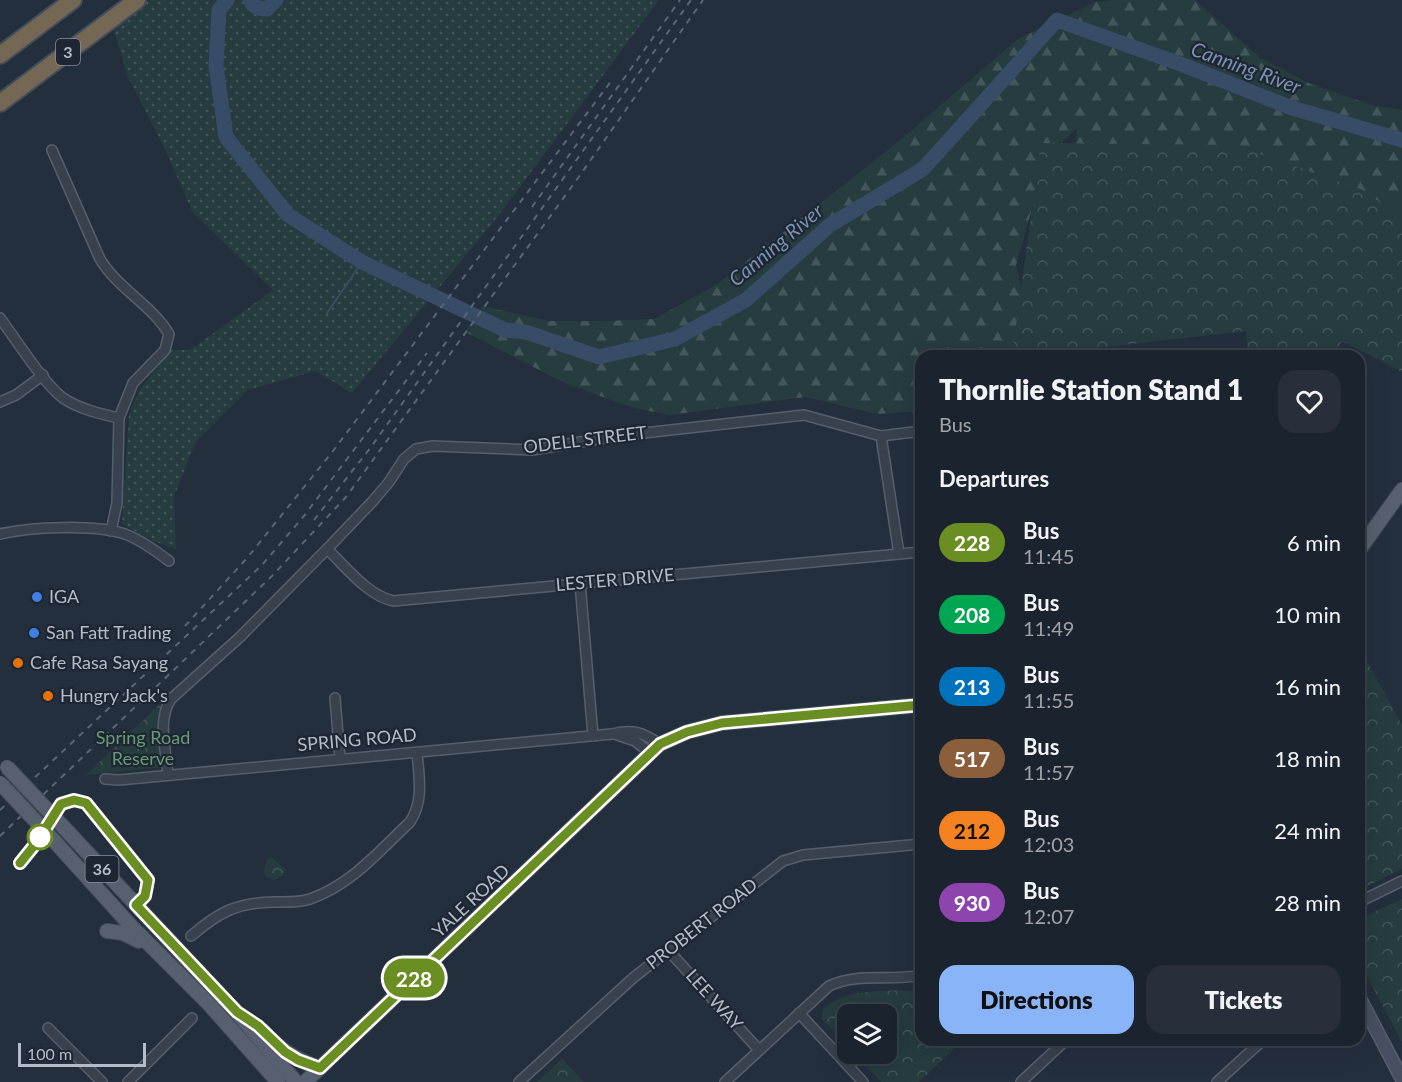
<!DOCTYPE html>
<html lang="en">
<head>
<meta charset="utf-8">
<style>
	body { margin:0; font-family:Lato,sans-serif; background:#282f3a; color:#f1f3f6; height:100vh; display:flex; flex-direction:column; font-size:22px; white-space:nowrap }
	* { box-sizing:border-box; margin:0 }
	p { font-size:20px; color:#a0a4aa }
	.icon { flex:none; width:33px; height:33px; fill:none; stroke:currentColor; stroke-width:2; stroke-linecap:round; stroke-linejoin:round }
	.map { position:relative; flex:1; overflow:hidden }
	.sheet { position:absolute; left:915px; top:350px; width:450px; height:696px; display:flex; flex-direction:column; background:#1b232e; border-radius:18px; box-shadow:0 6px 24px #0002,0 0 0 2px #39404a }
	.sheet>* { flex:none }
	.badge { padding:0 12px; border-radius:20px; font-size:21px; line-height:39px }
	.controls { position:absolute; left:837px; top:1004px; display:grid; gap:12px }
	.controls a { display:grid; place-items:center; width:60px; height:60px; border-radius:12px; background:#1b232e; box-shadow:0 6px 24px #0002,0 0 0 2px #39404a; font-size:30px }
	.scale { position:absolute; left:18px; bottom:15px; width:128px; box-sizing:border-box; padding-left:6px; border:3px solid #b4bcc9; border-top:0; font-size:16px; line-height:21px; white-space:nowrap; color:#b4bcc9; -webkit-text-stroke:4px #1d2633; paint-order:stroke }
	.map>.badge { position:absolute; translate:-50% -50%; box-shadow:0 0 0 3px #fff }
	h2 { padding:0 24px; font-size:22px; line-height:54px }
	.round { display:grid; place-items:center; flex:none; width:63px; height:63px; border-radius:18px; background:#282f3a }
	.head { display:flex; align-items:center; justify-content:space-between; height:102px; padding:0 24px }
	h1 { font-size:28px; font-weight:800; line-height:45px }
	.cta { display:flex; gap:12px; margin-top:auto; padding:12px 24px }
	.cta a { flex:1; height:69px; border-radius:18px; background:#8ab4f8; color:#111; font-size:24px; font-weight:800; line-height:69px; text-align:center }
	.cta a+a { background:#282f3a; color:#f1f3f6 }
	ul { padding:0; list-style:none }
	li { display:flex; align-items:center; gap:18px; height:72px; padding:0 24px }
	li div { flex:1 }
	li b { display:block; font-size:22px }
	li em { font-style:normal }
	li .badge { min-width:66px; font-weight:700; text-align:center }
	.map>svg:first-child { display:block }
	.grass { fill:url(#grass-dots) }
	.forest { fill:url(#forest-firs) }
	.park { fill:url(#park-crowns) }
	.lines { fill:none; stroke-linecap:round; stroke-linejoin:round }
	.stream { stroke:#394c67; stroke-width:2 }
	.river { stroke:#394c67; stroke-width:15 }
	.street-casing { stroke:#565f6c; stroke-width:12 }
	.secondary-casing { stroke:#565f6c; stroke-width:15 }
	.primary-casing { stroke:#414a57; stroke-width:16 }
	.highway-casing { stroke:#434c59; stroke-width:20 }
	.street { stroke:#38414e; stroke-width:9 }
	.secondary { stroke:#465061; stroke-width:12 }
	.primary { stroke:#56606e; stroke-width:14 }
	.highway { stroke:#746855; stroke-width:16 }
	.rail { stroke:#5a6575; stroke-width:2; stroke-dasharray:6 6; stroke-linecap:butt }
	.primary-bridge-casing { stroke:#414a57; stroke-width:16; stroke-linecap:butt }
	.primary-bridge { stroke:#56606e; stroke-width:14 }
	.line-casing { stroke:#fff; stroke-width:14 }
	.line { stroke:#6b8e23; stroke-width:9 }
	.shop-dot { fill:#3f7fe0; stroke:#1d2633; stroke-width:2 }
	.food-dot { fill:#e8710a; stroke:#1d2633; stroke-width:2 }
	.stop-dot { fill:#fff; stroke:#6b8e23; stroke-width:3 }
	.labels { text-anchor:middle; stroke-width:4.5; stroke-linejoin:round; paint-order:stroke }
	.shield { fill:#1d2633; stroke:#878f9c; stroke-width:1.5 }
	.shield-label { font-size:16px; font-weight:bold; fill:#b4bcc9 }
	.street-label { font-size:18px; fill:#b4bcc9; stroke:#1d2633 }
	.poi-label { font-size:18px; fill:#b4bcc9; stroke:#1d2633; text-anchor:start }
	.park-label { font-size:18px; fill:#6b9a76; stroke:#1d2633 }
	.water-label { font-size:20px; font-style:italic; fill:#7c92b1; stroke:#1d2633 }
</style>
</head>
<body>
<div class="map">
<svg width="1402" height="1082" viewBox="0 0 1402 1082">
	<defs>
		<pattern id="grass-dots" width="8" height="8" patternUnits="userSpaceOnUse" patternTransform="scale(1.5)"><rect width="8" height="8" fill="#263c3f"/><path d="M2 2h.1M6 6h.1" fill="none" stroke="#435659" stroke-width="1.8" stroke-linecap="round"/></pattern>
		<pattern id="forest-firs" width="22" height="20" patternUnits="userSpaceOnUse" patternTransform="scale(1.5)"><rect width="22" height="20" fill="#263c3f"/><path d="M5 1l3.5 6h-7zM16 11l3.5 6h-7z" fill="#435659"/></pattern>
		<pattern id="park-crowns" width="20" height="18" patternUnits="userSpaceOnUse" patternTransform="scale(1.5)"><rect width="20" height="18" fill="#263c3f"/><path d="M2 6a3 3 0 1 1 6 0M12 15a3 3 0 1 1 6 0" fill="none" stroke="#435659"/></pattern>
	</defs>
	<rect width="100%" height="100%" fill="#242f3e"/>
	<polygon class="grass" points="149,0 659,0 499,215 352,393 315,371 248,390 195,443 174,497 176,549 153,541 122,524 129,415 140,389 171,350 190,350 273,290 193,213 165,149 128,77 113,27"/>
	<polygon class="forest" points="1113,0 1195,0 1262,59 1311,84 1369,104 1402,110 1402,301 1068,204 1077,128 1047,156 1016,265 1027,310 1021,355 921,356 921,411 877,414 806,397 669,415 630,407 565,383 465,332 482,306 549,321 605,321 654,319 716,285 893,146 1018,39 1095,2"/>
	<g class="park">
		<polygon points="1041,143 1234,145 1361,189 1402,218 1402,372 1342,341 1333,355 1248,355 1246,331 1097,348 1097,355 1012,355"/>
		<polygon points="1368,663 1402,725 1402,869 1359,890 1359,671"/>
		<polygon points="161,703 164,767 86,775"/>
		<polygon points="271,857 285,869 284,875 274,880 265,876 264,870 267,859"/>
		<polygon points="1402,899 1402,1042 1359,961 1359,919"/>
		<path d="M 921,990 L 921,1040 L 963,1040 L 919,1082 L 881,1082 L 854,1053 L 886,1053 L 886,1014 L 848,1014 L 847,1046 L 822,1019 L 823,1009 C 849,986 888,992 921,990 Z"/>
		<polygon points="562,1059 584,1082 537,1082"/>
	</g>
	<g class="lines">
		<polyline class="stream" points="327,313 362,262"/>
		<g class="river">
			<polyline points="227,0 219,10 216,66 226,137 288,215 362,262 505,330 526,332 599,357 675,339 746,300 830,225 923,169 1057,20 1186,66 1289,107 1402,140"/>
			<path d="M 250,0 C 254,8 259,9 267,9 L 276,0"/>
		</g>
		<defs>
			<g id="street">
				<path d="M 52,150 L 100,259 C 118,289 151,304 169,334 L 165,350 L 133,383 L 119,418 L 117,503 L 111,531"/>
				<path d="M 0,318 C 15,338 44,384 63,398 C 79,409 101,414 119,418"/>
				<polyline points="0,402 16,395 43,375"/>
				<polyline points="881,436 921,431"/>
				<path d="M 0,534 C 32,527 94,524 125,534 C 141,540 156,551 169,561"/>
				<path d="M 327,549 C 347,568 366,594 393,601 L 921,552"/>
				<polyline points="580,583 593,736"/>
				<polyline points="335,698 340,759"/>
				<polyline points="617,735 635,741 650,753"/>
				<path d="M 168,774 C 166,751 157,719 171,699 L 240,637 L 327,549 L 373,501 L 389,482 L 404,459 L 416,449 L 433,446 L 532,450 L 617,436 L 804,415 L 881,436 L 899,554"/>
				<path d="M 105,779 L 119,780 L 612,734 C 633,729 642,732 660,744"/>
				<polyline points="1359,902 1402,881"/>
				<path d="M 191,936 C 219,912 236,903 273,902 C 285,902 298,903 310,899 C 351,885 379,851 410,822 C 424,801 419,776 417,753"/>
				<polyline points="668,950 759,1050"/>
				<polyline points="799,1013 863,1082"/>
				<polyline points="48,1028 102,1082"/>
				<polyline points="128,1082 192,1018"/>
				<polyline points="519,1082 633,978 783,861 803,855 921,844"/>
				<path d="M 725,1082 L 829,986 C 858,972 890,982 921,975"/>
				<polyline points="1021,1082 1066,1040"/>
				<polyline points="1217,1082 1263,1040"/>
			</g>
			<polyline id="secondary" points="1359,997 1402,1079"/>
			<g id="primary">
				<polyline points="1359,550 1402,490"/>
				<polyline points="69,833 237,1013 296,1082"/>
				<polyline points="57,844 131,926 208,1003 278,1082"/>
				<polyline points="107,931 123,933 139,941"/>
				<path d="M 263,1031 C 279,1050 297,1060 320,1068"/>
				<polyline points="305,1082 660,744 687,732 722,723 921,705"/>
			</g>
			<g id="highway">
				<polyline points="0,55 73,0"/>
				<polyline points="0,103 137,0"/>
			</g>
		</defs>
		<use href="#street" class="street-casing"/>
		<use href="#secondary" class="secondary-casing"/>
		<use href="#primary" class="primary-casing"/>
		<use href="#highway" class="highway-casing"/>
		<use href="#street" class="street"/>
		<use href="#secondary" class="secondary"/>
		<use href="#primary" class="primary"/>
		<use href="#highway" class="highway"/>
		<g class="rail">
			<polyline points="532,207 680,0"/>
			<polyline points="314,520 371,447 691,0"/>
			<polyline points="185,626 248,557 333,451 612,80"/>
			<polyline points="0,810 262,565 304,516 427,353"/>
			<polyline points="0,836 272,576 346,497 578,178 703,0"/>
		</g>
		<defs>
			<g id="primary-bridge">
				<polyline points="7,767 69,833"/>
				<polyline points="0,783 57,844"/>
			</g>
		</defs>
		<use href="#primary-bridge" class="primary-bridge-casing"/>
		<use href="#primary-bridge" class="primary-bridge"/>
	</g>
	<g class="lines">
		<defs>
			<polyline id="line" points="20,863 37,842 61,804 74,800 86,803 148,880 145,896 136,905 237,1012 258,1026 285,1052 298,1060 320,1068 660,744 687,732 722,723 921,705"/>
		</defs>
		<use href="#line" class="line-casing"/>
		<use href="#line" class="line"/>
	</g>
	<g class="shop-dot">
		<circle cx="37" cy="597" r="6"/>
		<circle cx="34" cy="633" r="6"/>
	</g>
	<g class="food-dot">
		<circle cx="18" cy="663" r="6"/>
		<circle cx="48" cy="696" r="6"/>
	</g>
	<circle class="stop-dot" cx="40" cy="837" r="12"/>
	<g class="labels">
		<g class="shield">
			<rect x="56" y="39" width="24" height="26" rx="4.5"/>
			<rect x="85.5" y="856" width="33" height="26" rx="4.5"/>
		</g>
		<g class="shield-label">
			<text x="68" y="58">3</text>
			<text x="102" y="875">36</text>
		</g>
		<g class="street-label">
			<text transform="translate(585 440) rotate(-7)" y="6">ODELL STREET</text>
			<text transform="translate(615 580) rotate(-5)" y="6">LESTER DRIVE</text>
			<text transform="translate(357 740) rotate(-5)" y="6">SPRING ROAD</text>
			<text transform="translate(471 901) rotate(-43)" y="6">YALE ROAD</text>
			<text transform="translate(702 924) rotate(-38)" y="6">PROBERT ROAD</text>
			<text transform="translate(714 1000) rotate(48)" y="6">LEE WAY</text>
		</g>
		<g class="poi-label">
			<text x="49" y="603">IGA</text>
			<text x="46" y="639">San Fatt Trading</text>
			<text x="30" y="669">Cafe Rasa Sayang</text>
			<text x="60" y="702">Hungry Jack's</text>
		</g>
		<g class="park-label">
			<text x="143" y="744">Spring Road<tspan x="143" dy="21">Reserve</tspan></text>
		</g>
		<g class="water-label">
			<text transform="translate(1246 68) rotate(20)" y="7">Canning River</text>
			<text transform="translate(776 245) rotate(-40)" y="7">Canning River</text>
		</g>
	</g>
</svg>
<div class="controls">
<a><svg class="icon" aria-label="layers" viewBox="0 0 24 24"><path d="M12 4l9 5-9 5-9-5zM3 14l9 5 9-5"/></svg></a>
</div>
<div class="scale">100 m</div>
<b class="badge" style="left:414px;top:978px;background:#6b8e23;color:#fff">228</b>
<section class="sheet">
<div class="head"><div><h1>Thornlie Station Stand 1</h1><p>Bus</p></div><a class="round"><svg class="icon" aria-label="heart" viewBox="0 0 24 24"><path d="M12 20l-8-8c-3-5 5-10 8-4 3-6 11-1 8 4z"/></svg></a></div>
<h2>Departures</h2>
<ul>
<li><span class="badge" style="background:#6b8e23;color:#fff">228</span><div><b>Bus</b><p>11:45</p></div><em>6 min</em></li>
<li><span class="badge" style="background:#00a651;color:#fff">208</span><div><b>Bus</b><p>11:49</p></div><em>10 min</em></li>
<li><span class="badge" style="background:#0072bc;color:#fff">213</span><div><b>Bus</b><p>11:55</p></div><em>16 min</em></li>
<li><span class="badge" style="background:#8b5e3c;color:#fff">517</span><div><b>Bus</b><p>11:57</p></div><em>18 min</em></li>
<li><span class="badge" style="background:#f58220;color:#111">212</span><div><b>Bus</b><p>12:03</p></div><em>24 min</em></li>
<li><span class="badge" style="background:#8e44ad;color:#fff">930</span><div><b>Bus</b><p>12:07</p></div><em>28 min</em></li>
</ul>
<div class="cta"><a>Directions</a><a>Tickets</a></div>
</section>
</div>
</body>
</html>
